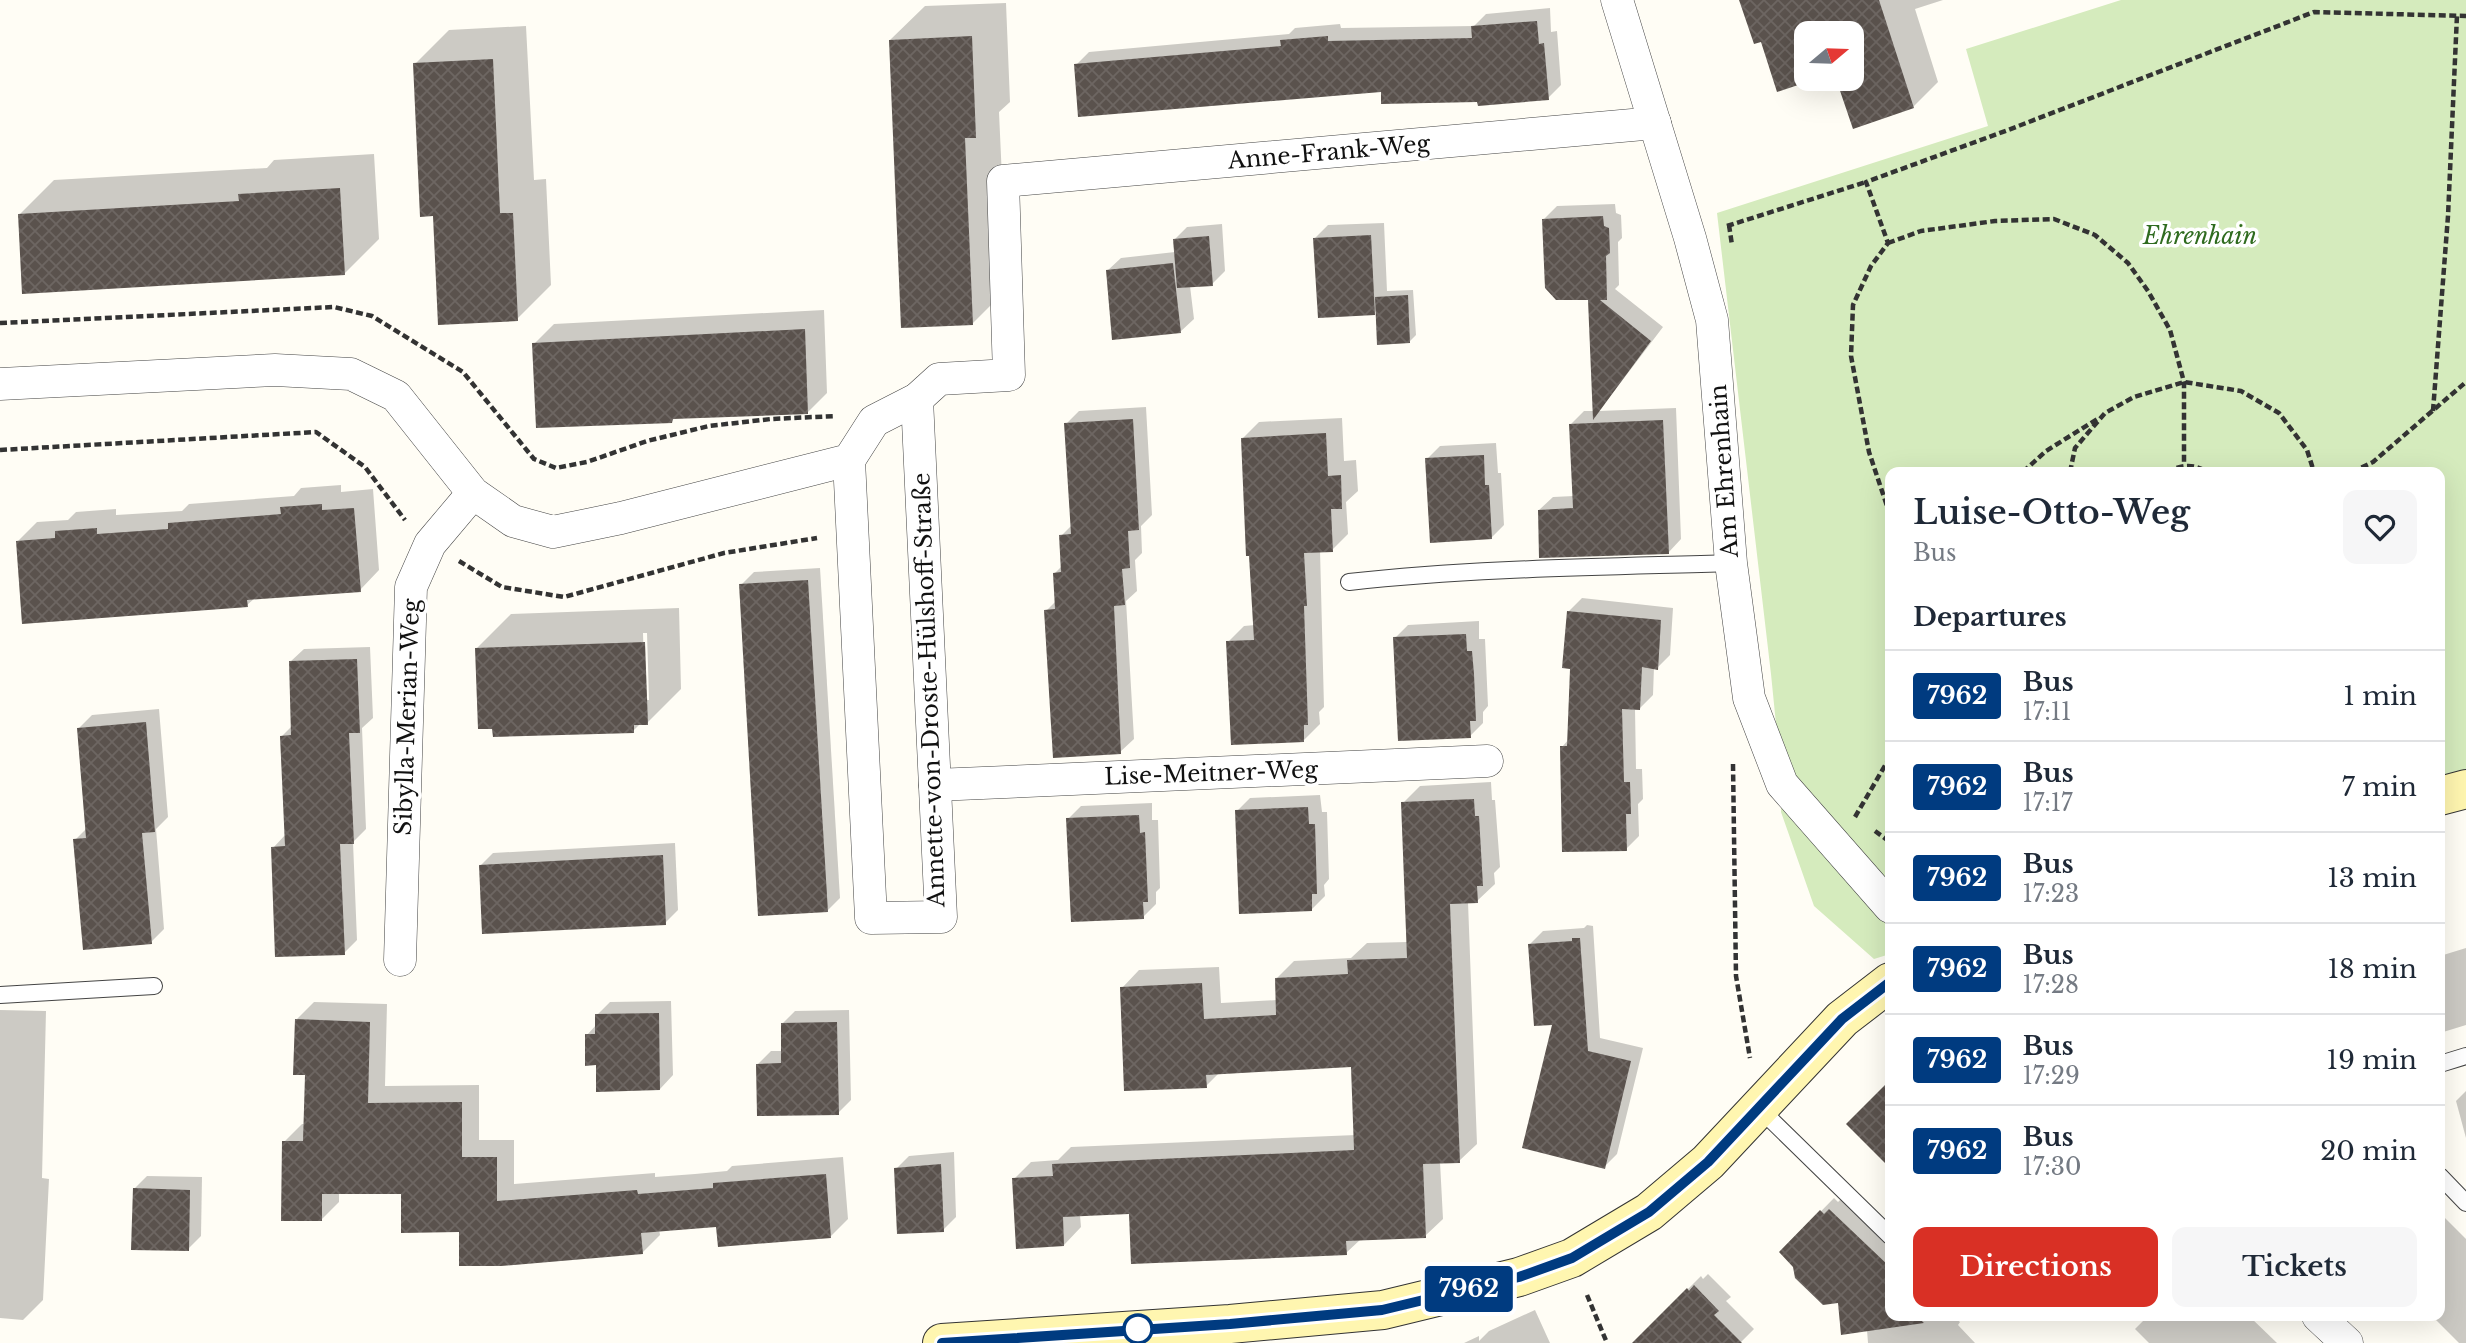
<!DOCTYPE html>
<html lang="en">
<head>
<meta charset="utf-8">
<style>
	body { margin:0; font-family:"Libre Baskerville",serif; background:#f6f6f7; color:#1f2937; height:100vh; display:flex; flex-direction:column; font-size:26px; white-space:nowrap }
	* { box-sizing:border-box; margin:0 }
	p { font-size:23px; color:#747a83 }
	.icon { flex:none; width:38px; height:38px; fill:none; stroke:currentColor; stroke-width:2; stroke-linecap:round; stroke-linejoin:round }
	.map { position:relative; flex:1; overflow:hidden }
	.side { position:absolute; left:1885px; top:467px; width:560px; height:854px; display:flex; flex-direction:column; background:#fff; border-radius:14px; box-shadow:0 7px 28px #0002 }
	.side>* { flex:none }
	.badge { padding:0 14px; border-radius:5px; font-size:24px; line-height:46px }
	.needle { width:46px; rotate:71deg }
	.tools { position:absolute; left:1794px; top:21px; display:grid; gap:14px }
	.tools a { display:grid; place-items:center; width:70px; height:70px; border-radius:14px; background:#fff; box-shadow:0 7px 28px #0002; font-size:35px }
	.map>.badge { position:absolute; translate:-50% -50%; box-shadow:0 0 0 4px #fff }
	h2 { padding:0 28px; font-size:26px; line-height:63px }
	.round { display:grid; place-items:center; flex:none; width:74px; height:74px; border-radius:14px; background:#f6f6f7 }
	.overview { display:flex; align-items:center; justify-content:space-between; height:119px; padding:0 28px }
	h1 { font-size:33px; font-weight:600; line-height:52px }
	.primary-button { display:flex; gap:14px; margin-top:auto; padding:14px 28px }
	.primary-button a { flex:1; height:80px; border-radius:14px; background:#d93025; color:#fff; font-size:28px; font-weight:600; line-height:80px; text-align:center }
	.primary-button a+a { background:#f6f6f7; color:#1f2937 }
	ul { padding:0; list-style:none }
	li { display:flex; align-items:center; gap:21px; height:91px; padding:0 28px; border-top:2px solid #e0e1e3 }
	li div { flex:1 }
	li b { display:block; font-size:26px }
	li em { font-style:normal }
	li .badge { min-width:77px; font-weight:700; text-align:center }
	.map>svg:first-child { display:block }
	.park { fill:#d5ebbd }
	.shadow { fill:#0003; fill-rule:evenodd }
	.building { fill:url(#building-cross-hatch) }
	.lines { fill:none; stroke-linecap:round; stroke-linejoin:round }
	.service-casing { stroke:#444; stroke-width:18 }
	.minor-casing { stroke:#444; stroke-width:33 }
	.secondary-casing { stroke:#333; stroke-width:40 }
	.path { stroke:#333; stroke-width:4.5; stroke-dasharray:7 3.5; stroke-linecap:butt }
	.service { stroke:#fff; stroke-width:16 }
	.minor { stroke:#fff; stroke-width:32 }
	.secondary { stroke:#fff6b0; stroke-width:38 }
	.line-casing { stroke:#fff; stroke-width:16 }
	.line { stroke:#003b80; stroke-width:10 }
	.stop-dot { fill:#fff; stroke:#003b80; stroke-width:3.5 }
	.labels { text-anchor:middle; stroke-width:7; stroke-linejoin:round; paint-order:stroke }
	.street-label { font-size:23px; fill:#111; stroke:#fff }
	.park-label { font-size:23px; font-style:italic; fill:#2f6b1f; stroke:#fff }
</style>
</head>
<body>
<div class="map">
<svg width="2466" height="1343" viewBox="0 0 2466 1343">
	<defs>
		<pattern id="building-cross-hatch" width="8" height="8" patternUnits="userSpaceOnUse" patternTransform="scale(1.75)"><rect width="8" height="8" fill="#5a524d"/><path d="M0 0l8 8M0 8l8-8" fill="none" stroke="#6d6662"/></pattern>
	</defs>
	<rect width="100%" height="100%" fill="#fffdf5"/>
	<polygon class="park" points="2121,0 2466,0 2466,775 2440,782 2440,472 1890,472 1890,954 1874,959 1814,906 1781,812 1782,784 1771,674 1717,213 1988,126 1966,49"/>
	<g class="shadow">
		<polygon points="1741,0 1943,0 1915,9 1938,82 1913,107 1854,126 1838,79 1852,79 1852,33 1806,33 1806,79 1811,79 1778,90 1762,40"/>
		<polygon points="1006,3 1010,102 999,112 1007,289 972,324 890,40 925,6"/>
		<polygon points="1550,8 1551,32 1557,31 1561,85 1548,98 1479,100 1076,65 1089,52 1289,34 1295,28 1340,24 1341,28 1474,26 1486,14"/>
		<polygon points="526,26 534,180 546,179 551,285 517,319 434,215 415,64 449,30"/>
		<polygon points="374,154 379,239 345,273 20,214 54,180 267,168 274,160"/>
		<polygon points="1615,204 1616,213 1621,215 1622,238 1618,242 1619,285 1615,289 1663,327 1599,411 1676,408 1681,539 1668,553 1539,510 1553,497 1574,496 1571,424 1584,411 1594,411 1589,298 1544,219 1557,206"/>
		<polygon points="1384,223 1387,291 1413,290 1416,335 1410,341 1377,310 1374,313 1315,238 1328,225"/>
		<polygon points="1222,224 1225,271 1212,284 1190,286 1194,319 1180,332 1107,271 1121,258 1175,252 1174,240 1187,227"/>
		<polygon points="824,310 827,393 808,412 675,417 672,421 534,344 554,324"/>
		<polygon points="1146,407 1152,515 1141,526 1142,553 1135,560 1137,591 1126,601 1134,739 1120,752 1046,611 1057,600 1055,573 1063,565 1061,536 1072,525 1066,424 1079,411"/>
		<polygon points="1342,418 1344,461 1356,460 1358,491 1346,502 1348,534 1332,550 1320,550 1324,707 1319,712 1320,724 1304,740 1228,642 1244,626 1255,625 1243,438 1259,422"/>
		<polygon points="1496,443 1498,473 1501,473 1504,525 1491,538 1427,459 1440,446"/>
		<polygon points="341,485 341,492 373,489 379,570 360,590 255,598 247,605 18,541 37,522 68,520 76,512 116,509 116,515 182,511 189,504 294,496 301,488"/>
		<polygon points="820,568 840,898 827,911 741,585 754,572"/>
		<polygon points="1582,598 1673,608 1670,655 1657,668 1654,667 1653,695 1640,708 1635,708 1636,769 1642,769 1643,799 1638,804 1639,836 1626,849 1562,747 1569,739 1572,668 1569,611"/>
		<path d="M 679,608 L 681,689 L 647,723 L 641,723 L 633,731 L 477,648 L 511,614 ZM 643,633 L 647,633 L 649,700 L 645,700 Z"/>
		<polygon points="1479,621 1479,639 1485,639 1488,706 1483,712 1483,723 1470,736 1395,638 1408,625"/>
		<polygon points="370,647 373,718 362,728 366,829 353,842 357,940 344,953 273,848 286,834 282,736 292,726 290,662 304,649"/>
		<polygon points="159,709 168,817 156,829 164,929 151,942 75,840 87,828 79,728 92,715"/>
		<polygon points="1491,782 1492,800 1495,800 1500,867 1494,873 1495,884 1477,901 1468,902 1477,1144 1459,1161 1440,1162 1443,1219 1425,1236 1361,1239 1346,1253 1131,1212 1080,1215 1081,1227 1064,1245 1014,1179 1031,1162 1058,1160 1071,1147 1356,1135 1353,1065 1219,1073 1206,1086 1122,988 1139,970 1219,967 1221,1003 1277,1000 1276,979 1294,961 1351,958 1367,943 1408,942 1403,803 1420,786"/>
		<polygon points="1320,795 1322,812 1327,812 1329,879 1324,885 1325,896 1312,909 1237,811 1250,798"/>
		<polygon points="1152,803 1152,820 1158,820 1160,888 1156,892 1156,904 1143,917 1068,819 1081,806"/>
		<polygon points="675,843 678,910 665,923 480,866 493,853"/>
		<polygon points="1587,925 1593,926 1600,1038 1643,1048 1617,1154 1604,1167 1554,1023 1530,944 1543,931 1584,928"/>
		<polygon points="2466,948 2466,1025 2440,1033 2440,956"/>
		<polygon points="671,1001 673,1075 660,1089 597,1064 587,1035 597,1024 597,1015 610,1002"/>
		<polygon points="314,1002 387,1004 385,1086 479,1085 479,1140 514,1140 514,1184 655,1173 655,1177 695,1174 727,1171 732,1166 843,1157 848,1219 831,1236 718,1225 659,1229 660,1235 642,1253 461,1231 403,1192 339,1192 339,1202 321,1220 284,1142 302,1124 305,1124 307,1074 296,1020"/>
		<polygon points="0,1010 46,1011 42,1178 49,1179 43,1300 23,1320 0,1318"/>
		<polygon points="849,1010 851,1100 838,1113 758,1064 771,1051 783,1051 782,1024 795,1011"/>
		<polygon points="2466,1091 2466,1138 2456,1101"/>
		<polygon points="954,1152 956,1217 943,1230 896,1169 909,1156"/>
		<polygon points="147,1176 202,1177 201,1236 188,1249 134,1189"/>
		<polygon points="1843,1197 1889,1242 1885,1247 1890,1251 1890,1316 1953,1316 1960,1322 1958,1325 1975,1343 1868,1343 1867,1330 1840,1301 1781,1252 1834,1198 1838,1202"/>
		<polygon points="2440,1213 2466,1239 2466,1343 2459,1343 2432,1316 2440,1316"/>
		<polygon points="1708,1274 1731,1297 1726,1301 1754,1329 1740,1343 1660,1343 1647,1330 1701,1276 1703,1279"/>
		<polygon points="1535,1310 1550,1343 1464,1343 1479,1336 1479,1341 1489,1331"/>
		<polygon points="2148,1316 2249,1316 2277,1343 2149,1343 2135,1329"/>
	</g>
	<g class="building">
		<polygon points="1739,0 1879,0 1914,108 1853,129 1836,79 1852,79 1852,33 1806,33 1806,79 1816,79 1777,92 1761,42 1754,44"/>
		<polygon points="1537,21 1539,44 1544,43 1549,100 1478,106 1477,102 1381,104 1381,92 1078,117 1074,64 1281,46 1280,40 1328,36 1328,41 1472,38 1471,26"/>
		<polygon points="972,36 976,138 965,138 973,325 901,328 889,40"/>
		<polygon points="493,59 500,213 513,213 518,321 438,325 433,216 420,217 413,63"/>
		<polygon points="340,188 345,275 22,294 18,214 239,201 238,194"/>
		<polygon points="1603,216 1604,226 1609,228 1610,253 1606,256 1607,300 1600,300 1651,341 1593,420 1588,300 1556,300 1545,288 1542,219"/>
		<polygon points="1371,235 1375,315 1318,318 1313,238"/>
		<polygon points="1209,236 1213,286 1177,288 1173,239"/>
		<polygon points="1173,263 1181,333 1112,340 1106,270"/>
		<polygon points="1408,295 1410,343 1377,345 1375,297"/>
		<polygon points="805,329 808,414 673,419 672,423 536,428 532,343"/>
		<polygon points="1133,419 1139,530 1128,531 1130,568 1122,569 1125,605 1114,606 1121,754 1053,758 1044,610 1055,609 1053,573 1061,572 1059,535 1071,534 1064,423"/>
		<polygon points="1663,420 1669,554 1539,558 1538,510 1573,508 1569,424"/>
		<polygon points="1326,433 1328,476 1341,475 1342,509 1331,509 1333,552 1304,553 1307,606 1304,606 1308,725 1304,725 1304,742 1231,745 1226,641 1254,640 1249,556 1246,556 1241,438"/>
		<polygon points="1484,455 1485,485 1489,485 1492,539 1430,543 1425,458"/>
		<polygon points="322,504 322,510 354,508 361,592 247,600 248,607 22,624 16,541 55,538 55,531 97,528 97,534 168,529 168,523 281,514 280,507"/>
		<polygon points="808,580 828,912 758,916 739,584"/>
		<polygon points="1567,611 1661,620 1658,670 1642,667 1640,710 1622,709 1624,782 1630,782 1631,814 1626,814 1627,851 1562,852 1560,746 1567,746 1570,669 1562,668"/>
		<polygon points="1466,634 1467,651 1472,651 1474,674 1476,721 1470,721 1471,738 1398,741 1393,637"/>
		<polygon points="645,642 648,725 634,725 634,733 493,737 492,729 478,729 475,648"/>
		<polygon points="357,659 360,733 349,733 354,844 340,844 345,955 275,957 271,847 285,846 280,736 291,735 289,661"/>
		<polygon points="146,722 155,832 142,833 152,944 83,950 73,839 86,838 77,728"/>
		<polygon points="1474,799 1475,816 1479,816 1483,886 1477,886 1478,903 1450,904 1460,1163 1423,1164 1426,1238 1346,1241 1347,1255 1131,1264 1129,1214 1063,1217 1064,1246 1016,1249 1012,1178 1053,1176 1052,1164 1354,1150 1351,1067 1206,1075 1207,1088 1124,1091 1120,987 1202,983 1204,1019 1276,1015 1275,978 1348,974 1347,960 1407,958 1401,802"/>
		<polygon points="1308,807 1309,824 1315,824 1317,894 1312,894 1312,911 1239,914 1235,810"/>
		<polygon points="1139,815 1140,833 1145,832 1148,902 1143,902 1144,919 1071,922 1066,818"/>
		<polygon points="663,855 666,925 482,934 479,865"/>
		<polygon points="1572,938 1580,938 1588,1051 1631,1061 1605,1169 1522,1148 1552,1025 1534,1026 1528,944 1572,941"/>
		<polygon points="659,1013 660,1090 596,1092 596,1065 585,1066 585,1034 595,1034 595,1014"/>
		<polygon points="295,1019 370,1022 368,1103 462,1102 462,1157 497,1157 497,1201 637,1190 638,1194 676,1191 713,1188 713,1183 826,1174 831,1238 718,1247 716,1227 641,1233 643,1254 501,1266 459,1266 459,1232 401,1233 401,1194 322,1194 322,1221 281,1221 282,1141 303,1141 305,1075 293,1075"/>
		<polygon points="837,1022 839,1115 757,1116 756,1064 781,1063 781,1023"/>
		<polygon points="1890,1080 1890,1168 1846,1124"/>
		<polygon points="941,1164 944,1232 897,1234 894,1168"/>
		<polygon points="133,1188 190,1190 189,1251 131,1250"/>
		<polygon points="1829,1209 1890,1267 1890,1316 1917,1316 1924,1323 1841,1335 1838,1303 1823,1305 1795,1278 1793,1267 1779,1252 1820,1210 1824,1214"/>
		<polygon points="1694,1285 1719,1311 1714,1315 1742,1343 1632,1343 1687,1288 1689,1291"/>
	</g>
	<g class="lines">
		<defs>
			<g id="service">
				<path d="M 1349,582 C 1476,568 1604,567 1731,563"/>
				<polyline points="0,995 154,986"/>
				<polyline points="2440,1064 2466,1056"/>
				<polyline points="1759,1108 1890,1236"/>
				<polyline points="2440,1176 2466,1203"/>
			</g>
			<g id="minor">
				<polyline points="1617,0 1690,238 1712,320 1731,563 1749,698 1782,784 1890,907"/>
				<polyline points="0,384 275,370 351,374 396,396 473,493 513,521 553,532 621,518 849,460 874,421 917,399 939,379 1009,375 1003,181 1655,123"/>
				<polyline points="849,460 871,918 941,917 917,399"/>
				<polyline points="935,785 1487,761"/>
				<polyline points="400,960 411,587 430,544 473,493"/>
				<polyline points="2318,1316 2347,1343"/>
			</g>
			<g id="secondary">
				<polyline points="2440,796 2466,789"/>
				<polyline points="942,1343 1230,1324 1383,1310 1519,1277 1572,1258 1649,1212 1708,1162 1842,1019 1890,982"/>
			</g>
		</defs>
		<use href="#service" class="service-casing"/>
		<use href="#minor" class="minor-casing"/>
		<use href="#secondary" class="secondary-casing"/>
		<g class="path">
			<polyline points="1729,225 1732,245"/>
			<polyline points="1727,226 1866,182"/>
			<polyline points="1888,243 1921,231 1995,221 2054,219 2095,235 2128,263 2148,291 2170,330 2184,382 2184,465"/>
			<polyline points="0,323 334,307 372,316 463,372 534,459 556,468 587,462 647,441 709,426 771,419 836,416"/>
			<polyline points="2433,411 2448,216 2457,15"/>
			<polyline points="0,450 316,432 365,467 405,520"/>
			<polyline points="2023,472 2046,451 2099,418"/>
			<polyline points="2070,472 2075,448 2105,413 2134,397 2184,382 2241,391 2279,413 2307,450 2314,472"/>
			<path d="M 2167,472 C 2180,465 2194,463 2207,472"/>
			<polyline points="2352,472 2373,462 2466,382"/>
			<polyline points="1890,515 1869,452 1851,356 1853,305 1871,266 1888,243 1866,182 2008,130 2314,12 2466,16"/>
			<polyline points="459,561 502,587 564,597 724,553 817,538"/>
			<polyline points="1733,764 1736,976 1750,1058"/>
			<polyline points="1855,817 1890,757"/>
			<polyline points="1875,831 1890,842"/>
			<polyline points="1587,1295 1607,1343"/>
		</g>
		<use href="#service" class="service"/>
		<use href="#minor" class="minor"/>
		<use href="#secondary" class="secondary"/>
	</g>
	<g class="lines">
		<defs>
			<polyline id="line" points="942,1343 1230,1324 1382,1310 1519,1277 1572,1258 1649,1212 1708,1162 1842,1019 1890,982"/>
		</defs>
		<use href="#line" class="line-casing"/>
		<use href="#line" class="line"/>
	</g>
	<circle class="stop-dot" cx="1138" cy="1329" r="14"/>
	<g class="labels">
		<g class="street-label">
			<text transform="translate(1329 152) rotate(-5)" y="8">Anne-Frank-Weg</text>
			<text transform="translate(1724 471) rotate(-94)" y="8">Am Ehrenhain</text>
			<text transform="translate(929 690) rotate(-92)" y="8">Annette-von-Droste-Hülshoff-Straße</text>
			<text transform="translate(407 717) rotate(-88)" y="8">Sibylla-Merian-Weg</text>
			<text transform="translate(1211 773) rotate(-2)" y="8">Lise-Meitner-Weg</text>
		</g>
		<g class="park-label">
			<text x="2200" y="244">Ehrenhain</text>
		</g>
	</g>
</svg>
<div class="tools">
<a><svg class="needle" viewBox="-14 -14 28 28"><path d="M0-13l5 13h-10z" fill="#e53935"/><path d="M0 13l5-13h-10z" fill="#747a83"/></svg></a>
</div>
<b class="badge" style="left:1469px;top:1289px;background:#003b80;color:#fff">7962</b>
<section class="side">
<div class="overview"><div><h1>Luise-Otto-Weg</h1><p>Bus</p></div><a class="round"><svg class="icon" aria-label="heart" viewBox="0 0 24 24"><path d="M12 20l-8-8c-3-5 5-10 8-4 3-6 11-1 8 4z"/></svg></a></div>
<h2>Departures</h2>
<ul>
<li><span class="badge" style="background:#003b80;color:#fff">7962</span><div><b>Bus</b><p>17:11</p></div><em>1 min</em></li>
<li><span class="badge" style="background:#003b80;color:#fff">7962</span><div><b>Bus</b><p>17:17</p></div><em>7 min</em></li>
<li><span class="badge" style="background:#003b80;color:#fff">7962</span><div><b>Bus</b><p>17:23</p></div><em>13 min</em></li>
<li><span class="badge" style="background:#003b80;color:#fff">7962</span><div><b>Bus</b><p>17:28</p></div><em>18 min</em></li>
<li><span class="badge" style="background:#003b80;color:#fff">7962</span><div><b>Bus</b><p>17:29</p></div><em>19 min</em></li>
<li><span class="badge" style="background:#003b80;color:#fff">7962</span><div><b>Bus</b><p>17:30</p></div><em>20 min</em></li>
</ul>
<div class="primary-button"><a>Directions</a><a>Tickets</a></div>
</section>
</div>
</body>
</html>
